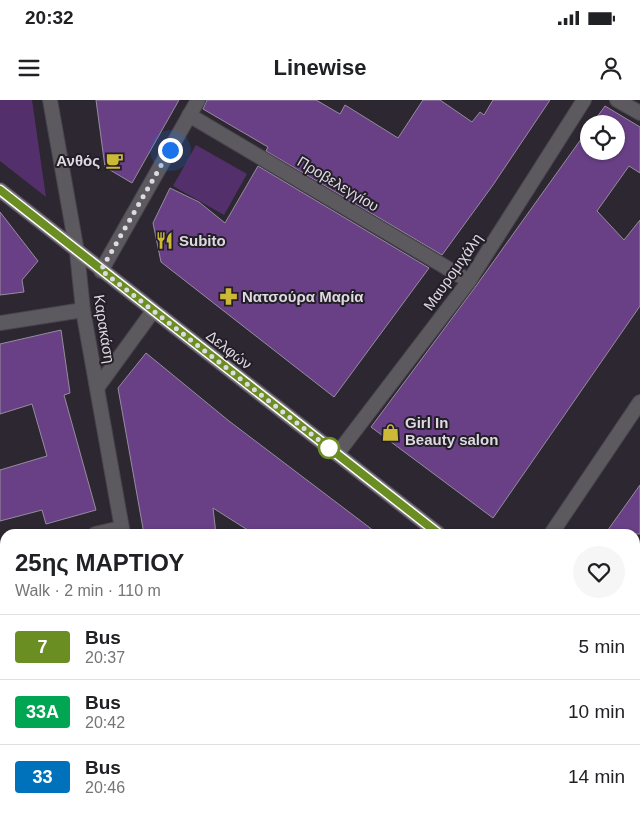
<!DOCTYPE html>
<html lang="en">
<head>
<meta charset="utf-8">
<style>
	body { margin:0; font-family:Arial,sans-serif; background:#f6f6f6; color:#202124; height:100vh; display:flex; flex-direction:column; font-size:19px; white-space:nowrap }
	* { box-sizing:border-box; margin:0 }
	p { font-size:16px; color:#757577 }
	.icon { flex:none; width:28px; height:28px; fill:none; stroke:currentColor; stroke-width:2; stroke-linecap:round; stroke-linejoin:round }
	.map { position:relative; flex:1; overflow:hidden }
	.sheet { position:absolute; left:0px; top:429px; width:640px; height:291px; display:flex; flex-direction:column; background:#fff; border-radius:15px 15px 0 0; box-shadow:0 1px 4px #0004 }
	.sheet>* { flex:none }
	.badge { padding:0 10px; border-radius:4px; font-size:18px; line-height:32px }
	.controls { position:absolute; left:580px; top:15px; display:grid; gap:10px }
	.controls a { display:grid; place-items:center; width:45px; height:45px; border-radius:50%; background:#fff; box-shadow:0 1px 4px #0004; font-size:25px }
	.you { position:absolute; width:25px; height:25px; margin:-12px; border:4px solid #fff; border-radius:50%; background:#1a73e8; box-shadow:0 0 0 8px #1a73e833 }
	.map>.badge { position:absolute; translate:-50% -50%; box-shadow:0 0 0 2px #fff }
	.round { display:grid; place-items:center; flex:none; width:52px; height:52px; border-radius:26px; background:#f6f6f6 }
	.headline { display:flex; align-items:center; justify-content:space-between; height:85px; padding:0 15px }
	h1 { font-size:24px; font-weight:800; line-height:38px }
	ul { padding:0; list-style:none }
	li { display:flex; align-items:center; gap:15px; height:65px; padding:0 15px; border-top:1px solid #e0e0e0 }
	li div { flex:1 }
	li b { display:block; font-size:19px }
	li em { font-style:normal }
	li .badge { min-width:55px; font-weight:700; text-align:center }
	.status { display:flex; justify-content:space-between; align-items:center; height:35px; padding:0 25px; background:#fff; direction:ltr }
	.status svg { height:14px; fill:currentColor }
	header { display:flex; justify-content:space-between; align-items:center; height:65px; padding:0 15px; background:#fff; font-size:22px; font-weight:800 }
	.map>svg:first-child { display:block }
	.built { fill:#372e3f }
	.green { fill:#532f6c }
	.building { fill:#694086; stroke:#958d9b }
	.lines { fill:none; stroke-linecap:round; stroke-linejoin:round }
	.minor-casing { stroke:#49444e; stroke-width:16 }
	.tertiary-casing { stroke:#49444e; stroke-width:16 }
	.secondary-casing { stroke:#49444e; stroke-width:16 }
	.minor { stroke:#5c595f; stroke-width:14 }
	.tertiary { stroke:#5c595f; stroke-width:14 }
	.secondary { stroke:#78737c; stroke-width:14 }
	.line-casing { stroke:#fff; stroke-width:11 }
	.line { stroke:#6b8e23; stroke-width:8 }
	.walk { stroke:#dedae1; stroke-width:5; stroke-dasharray:0 9 }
	.stop-dot { fill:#fff; stroke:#6b8e23; stroke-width:2.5 }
	.labels { text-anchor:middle; stroke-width:4; stroke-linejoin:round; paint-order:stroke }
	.poi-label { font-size:15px; font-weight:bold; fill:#dedae1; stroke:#241e28; text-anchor:start }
	.street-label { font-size:15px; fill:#dedae1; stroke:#241e28 }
</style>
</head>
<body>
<div class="status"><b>20:32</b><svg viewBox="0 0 49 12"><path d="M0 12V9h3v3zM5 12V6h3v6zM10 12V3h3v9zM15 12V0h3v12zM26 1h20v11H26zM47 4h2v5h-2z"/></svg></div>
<header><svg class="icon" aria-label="menu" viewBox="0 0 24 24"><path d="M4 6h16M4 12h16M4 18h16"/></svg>Linewise<svg class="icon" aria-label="person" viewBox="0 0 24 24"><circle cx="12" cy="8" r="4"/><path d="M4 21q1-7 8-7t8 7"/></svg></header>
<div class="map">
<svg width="640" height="719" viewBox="0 0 640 719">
	<rect width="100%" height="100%" fill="#2d2732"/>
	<polygon class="built" points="635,624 640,627 640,719 392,719 394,715 635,715"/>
	<g class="green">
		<polygon points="0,0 32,0 46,97 0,61"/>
		<polygon points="196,45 247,74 224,115 173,86"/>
	</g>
	<g class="building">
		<polygon points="96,0 179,0 132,83 105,67"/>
		<polygon points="207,0 316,0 340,14 345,5 398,38 423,0 440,0 472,22 480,12 484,15 493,0 550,0 493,85 442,155 266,51 268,47 203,9"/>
		<polygon points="605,6 640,27 640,73 629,66 597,111 624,140 640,120 640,206 493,418 371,327 476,186 589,28 589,51 616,51 616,24 592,24"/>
		<polygon points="258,66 429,168 334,297 161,162 153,123 170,88 199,102 225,123"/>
		<polygon points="0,112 38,161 22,180 24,192 0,195"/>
		<polygon points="61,230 70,293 64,295 96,410 46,424 42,410 0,421 0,370 47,356 32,304 0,314 0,244"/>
		<polygon points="146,253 229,321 378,434 254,434 213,408 216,434 144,434 118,288"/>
		<polygon points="640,385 640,434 605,434"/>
	</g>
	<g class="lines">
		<defs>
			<g id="minor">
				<polyline points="50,0 77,152 83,210 123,434"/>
				<polyline points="617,0 640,13"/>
				<polyline points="189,15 469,181"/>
				<polyline points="101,171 198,0"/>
				<polyline points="0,223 83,210"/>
				<polyline points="97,288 153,211"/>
				<polyline points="337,354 469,181 584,0"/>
				<polyline points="95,434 121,428"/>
				<polyline points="0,458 5,457"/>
				<polyline points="177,715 177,719"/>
				<polyline points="351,719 354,715"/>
			</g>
			<polyline id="tertiary" points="551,434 640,302"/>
			<g id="secondary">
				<polyline points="0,90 439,434"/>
				<polyline points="635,586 640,590"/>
			</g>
		</defs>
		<use href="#minor" class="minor-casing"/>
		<use href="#tertiary" class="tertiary-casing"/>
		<use href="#secondary" class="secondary-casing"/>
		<use href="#minor" class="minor"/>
		<use href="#tertiary" class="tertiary"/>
		<use href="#secondary" class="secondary"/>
	</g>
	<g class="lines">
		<defs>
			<polyline id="line" points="0,90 439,434"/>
		</defs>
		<use href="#line" class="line-casing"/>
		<use href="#line" class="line"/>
		<polyline class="walk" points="170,50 101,170 329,348"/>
	</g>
	<defs>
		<symbol id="cafe-bare" viewBox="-9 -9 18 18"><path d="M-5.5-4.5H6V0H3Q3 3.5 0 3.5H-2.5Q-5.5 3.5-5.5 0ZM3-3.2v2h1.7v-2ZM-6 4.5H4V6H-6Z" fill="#cdb938" stroke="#241e28" stroke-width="2.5" paint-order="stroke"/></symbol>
		<symbol id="restaurant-bare" viewBox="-9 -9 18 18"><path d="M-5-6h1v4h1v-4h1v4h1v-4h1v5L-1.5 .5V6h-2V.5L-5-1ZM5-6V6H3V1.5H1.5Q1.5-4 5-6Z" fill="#cdb938" stroke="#241e28" stroke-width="2.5" paint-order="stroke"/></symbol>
		<symbol id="pharmacy-bare" viewBox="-9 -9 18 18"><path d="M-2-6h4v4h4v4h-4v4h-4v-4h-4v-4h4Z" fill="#cdb938" stroke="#241e28" stroke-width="2.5" paint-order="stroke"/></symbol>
		<symbol id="shop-bare" viewBox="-9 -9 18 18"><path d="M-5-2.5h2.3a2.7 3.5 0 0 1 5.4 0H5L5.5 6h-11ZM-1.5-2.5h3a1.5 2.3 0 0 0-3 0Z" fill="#cdb938" stroke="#241e28" stroke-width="2.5" paint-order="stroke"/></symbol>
	</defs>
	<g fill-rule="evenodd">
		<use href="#cafe-bare" x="102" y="48" width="25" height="25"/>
		<use href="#restaurant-bare" x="152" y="128" width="25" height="25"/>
		<use href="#pharmacy-bare" x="216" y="184" width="25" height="25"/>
		<use href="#shop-bare" x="378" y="320" width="25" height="25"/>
	</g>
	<circle class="stop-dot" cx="329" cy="348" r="10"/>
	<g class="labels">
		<g class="poi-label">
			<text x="100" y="66" text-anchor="end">Ανθός</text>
			<text x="179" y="146">Subito</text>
			<text x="242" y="202">Νατσούρα Μαρία</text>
			<text x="405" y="328">Girl In<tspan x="405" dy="17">Beauty salon</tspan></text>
		</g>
		<g class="street-label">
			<text transform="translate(338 84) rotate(31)" y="5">Προβελεγγίου</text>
			<text transform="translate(453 172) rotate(-55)" y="5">Μαυρομιχάλη</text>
			<text transform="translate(104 229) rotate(81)" y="5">Καρακάση</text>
			<text transform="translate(229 250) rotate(38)" y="5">Δελφών</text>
		</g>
	</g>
</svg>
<div class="controls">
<a><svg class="icon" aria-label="locate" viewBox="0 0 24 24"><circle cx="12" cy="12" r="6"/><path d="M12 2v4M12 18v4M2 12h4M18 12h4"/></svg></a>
</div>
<div class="you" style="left:170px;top:50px"></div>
<section class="sheet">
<div class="headline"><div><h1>25ης ΜΑΡΤΙΟΥ</h1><p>Walk · 2 min · 110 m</p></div><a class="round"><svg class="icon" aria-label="heart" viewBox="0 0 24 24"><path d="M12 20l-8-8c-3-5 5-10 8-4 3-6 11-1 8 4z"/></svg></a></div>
<ul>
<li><span class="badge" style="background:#6b8e23;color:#fff">7</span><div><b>Bus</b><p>20:37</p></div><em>5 min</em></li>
<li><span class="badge" style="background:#00a651;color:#fff">33A</span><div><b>Bus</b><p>20:42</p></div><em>10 min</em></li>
<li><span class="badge" style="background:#0072bc;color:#fff">33</span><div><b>Bus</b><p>20:46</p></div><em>14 min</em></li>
</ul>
</section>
</div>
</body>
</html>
